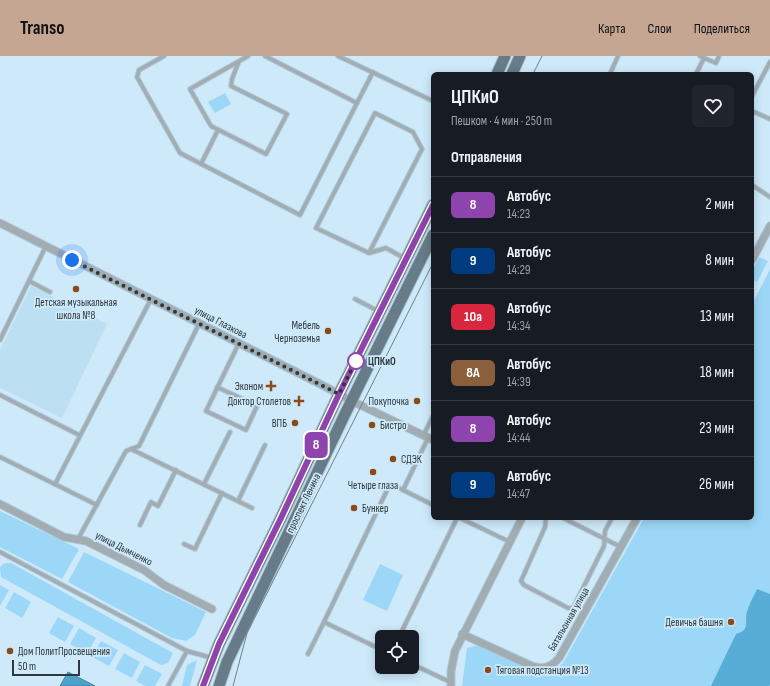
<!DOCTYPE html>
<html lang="ru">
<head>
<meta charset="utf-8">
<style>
	body { margin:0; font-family:"Sofia Sans Condensed",sans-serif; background:#20242c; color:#f1f3f6; height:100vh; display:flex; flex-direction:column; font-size:15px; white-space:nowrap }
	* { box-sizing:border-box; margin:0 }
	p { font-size:13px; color:#9ea1a6 }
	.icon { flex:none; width:22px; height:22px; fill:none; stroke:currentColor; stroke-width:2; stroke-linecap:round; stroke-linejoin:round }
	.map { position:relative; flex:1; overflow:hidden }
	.sheet { position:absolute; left:431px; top:16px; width:323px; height:448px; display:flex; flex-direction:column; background:#171b24; border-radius:6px; box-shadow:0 2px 10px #0003 }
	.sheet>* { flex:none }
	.badge { padding:0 8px; border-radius:6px; font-size:14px; line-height:26px }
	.tools { position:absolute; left:375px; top:574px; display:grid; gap:8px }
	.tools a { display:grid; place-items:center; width:44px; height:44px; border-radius:6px; background:#171b24; box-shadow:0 2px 10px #0003; font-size:20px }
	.scale { position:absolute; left:12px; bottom:10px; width:68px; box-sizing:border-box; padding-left:4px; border:2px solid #2e383e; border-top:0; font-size:11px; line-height:14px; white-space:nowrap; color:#2e383e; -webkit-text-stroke:3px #ceeafa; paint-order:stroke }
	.you { position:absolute; width:20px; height:20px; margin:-10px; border:3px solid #fff; border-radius:50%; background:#1a73e8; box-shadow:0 0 0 6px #1a73e833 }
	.map>.badge { position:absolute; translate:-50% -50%; box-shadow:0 0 0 2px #fff }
	h2 { padding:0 20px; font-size:15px; line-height:36px }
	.round { display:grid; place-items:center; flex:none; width:42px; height:42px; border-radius:6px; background:#20242c }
	.headline { display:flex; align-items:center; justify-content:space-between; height:68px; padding:0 20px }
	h1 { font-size:19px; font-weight:700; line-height:30px }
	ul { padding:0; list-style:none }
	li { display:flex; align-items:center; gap:12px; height:56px; padding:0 20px; border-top:1px solid #363941 }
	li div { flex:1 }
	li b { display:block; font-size:15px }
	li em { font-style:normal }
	li .badge { min-width:44px; font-weight:700; text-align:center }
	header { display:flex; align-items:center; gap:24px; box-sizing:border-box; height:56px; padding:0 20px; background:#c4a693; color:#111 }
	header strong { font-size:19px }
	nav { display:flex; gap:22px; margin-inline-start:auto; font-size:14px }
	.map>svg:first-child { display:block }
	.built { fill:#bcdff2 }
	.green { fill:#9cd7f7 }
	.forest { fill:#58add7 }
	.water { fill:#4da2cc; stroke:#4482a1 }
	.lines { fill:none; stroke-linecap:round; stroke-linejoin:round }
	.service-casing { stroke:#aec6d4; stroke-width:5.5 }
	.minor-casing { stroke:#aec6d4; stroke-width:9 }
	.primary-casing { stroke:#aec6d4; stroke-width:13 }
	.service { stroke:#a1acb3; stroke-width:3.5 }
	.minor { stroke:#a1acb3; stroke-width:7 }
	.primary { stroke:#677c88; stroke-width:11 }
	.tram { stroke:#71828c; stroke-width:1 }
	.line-casing { stroke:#fff; stroke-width:9 }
	.line { stroke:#8e44ad; stroke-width:6 }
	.walk { stroke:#2e383e; stroke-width:4; stroke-dasharray:0 7.2 }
	.poi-dot { fill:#8c4919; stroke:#ceeafa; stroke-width:1.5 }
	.stop-dot { fill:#fff; stroke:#8e44ad; stroke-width:2 }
	.labels { text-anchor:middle; stroke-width:3.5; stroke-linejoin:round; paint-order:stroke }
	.poi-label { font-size:11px; fill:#2e383e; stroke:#ceeafa; text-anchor:end }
	.street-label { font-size:11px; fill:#2e383e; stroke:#ceeafa }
	.stop-label { font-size:11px; font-weight:bold; fill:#2e383e; stroke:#ceeafa; text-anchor:start }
</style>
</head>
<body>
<header>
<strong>Transo</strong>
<nav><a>Карта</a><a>Слои</a><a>Поделиться</a></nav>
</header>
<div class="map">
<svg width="770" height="630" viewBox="0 0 770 630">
	<rect width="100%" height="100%" fill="#ceeafa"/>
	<polygon class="built" points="31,230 107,268 62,362 0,332 0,294"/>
	<g class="green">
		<polygon points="225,37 231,48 215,57 208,46"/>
		<polygon points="759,201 768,205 757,226 752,224 752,215"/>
		<polygon points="770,213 770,630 462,630 467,592 479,589 548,620 563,607 644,462 752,462 752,249"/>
		<polygon points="0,455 79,493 62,523 0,491"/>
		<polygon points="84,496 206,556 195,579 186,585 172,582 68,526"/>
		<polygon points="7,507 11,507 173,597 168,607 162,609 159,608 1,521 0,511 3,508"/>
		<polygon points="380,508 403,519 387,555 363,544"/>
		<polygon points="0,529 9,534 0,550"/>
		<polygon points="14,536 31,546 22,562 5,552"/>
		<polygon points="58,561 74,570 65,586 49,577"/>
		<polygon points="79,572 96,582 87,598 70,588"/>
		<polygon points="101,585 118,594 109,610 92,601"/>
		<polygon points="124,597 140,606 132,622 115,613"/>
		<polygon points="197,604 190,630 182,630 187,609"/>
		<polygon points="145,609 162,618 155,630 145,630 136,625"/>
	</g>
	<path class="forest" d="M 757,533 L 770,538 L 770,629 L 769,630 L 711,630 L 736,578 C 751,574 744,566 747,556 C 749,548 754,540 757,533 Z"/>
	<polygon class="water" points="68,616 95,630 60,630"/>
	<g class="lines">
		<defs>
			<g id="service">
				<polyline points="164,0 139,14 137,21 180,97 300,159 357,47 265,0"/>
				<polyline points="338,0 433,45"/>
				<polyline points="704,2 716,7 719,0"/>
				<polyline points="239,5 232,23 231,30 287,58 266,98 211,70 190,33 248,0"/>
				<polyline points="610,18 618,0"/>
				<polyline points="696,18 704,2 700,0"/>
				<polyline points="752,40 770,6"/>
				<polyline points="357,47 373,16"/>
				<polyline points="752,55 770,63"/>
				<polyline points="201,108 218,74"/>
				<polyline points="752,129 770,141"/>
				<polyline points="369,197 422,93 413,76 375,57 316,172 369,197 386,192 404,202"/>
				<polyline points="29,225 50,236"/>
				<polyline points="355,243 378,255"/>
				<polyline points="0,284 46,190"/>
				<polyline points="217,331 257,350 246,374 206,355 239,287"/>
				<polyline points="0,339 79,379"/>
				<polyline points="423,380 433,360"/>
				<polyline points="131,393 252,452"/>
				<polyline points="0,401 97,449"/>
				<polyline points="55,428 151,243"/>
				<polyline points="204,428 230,376"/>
				<polyline points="403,434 433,449"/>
				<polyline points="238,445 265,389"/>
				<polyline points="460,462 510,486"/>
				<polyline points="546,462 545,471 521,525 524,529 568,552 573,552 604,490 605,475 612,462"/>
				<polyline points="563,462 621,491"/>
				<polyline points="140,469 151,446 158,450 176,414"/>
				<polyline points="78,483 126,395 139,390 199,268"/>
				<polyline points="184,488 195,493 222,437"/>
				<polyline points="0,496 187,595 212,602"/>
				<polyline points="399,581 457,462"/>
				<polyline points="382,594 324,566 390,428 403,434 428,382"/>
				<polyline points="308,598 324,566"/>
				<polyline points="412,608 450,626"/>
				<polyline points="168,630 187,595"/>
			</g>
			<g id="minor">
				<polyline points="0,167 322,329 352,345 433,384"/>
				<polyline points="752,204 770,170"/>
				<polyline points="0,448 64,481 86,485 144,514 164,529 212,553"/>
				<path d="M 462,578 L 532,610 C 544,614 551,611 559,602 L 637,462"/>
				<polyline points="451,630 451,615 455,595 522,462"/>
			</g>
			<g id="primary">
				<polyline points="497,18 505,0"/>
				<polyline points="512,18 520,0"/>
				<polyline points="203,630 219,588 281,462 339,338 433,149"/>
				<polyline points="219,630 227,606 345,358 433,179"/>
			</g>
		</defs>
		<use href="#service" class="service-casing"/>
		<use href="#minor" class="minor-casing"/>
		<use href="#primary" class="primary-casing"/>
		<use href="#service" class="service"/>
		<use href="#minor" class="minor"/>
		<use href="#primary" class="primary"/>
		<g class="tram">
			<polyline points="533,18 542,0"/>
			<polyline points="233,630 247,577 433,207"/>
		</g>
	</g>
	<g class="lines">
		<defs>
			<polyline id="line" points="203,630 219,588 281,462 339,338 433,149"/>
		</defs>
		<use href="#line" class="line-casing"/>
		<use href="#line" class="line"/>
		<polyline class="walk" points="72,204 339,338 356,305"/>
	</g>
	<g class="poi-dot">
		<circle cx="76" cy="233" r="4"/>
		<circle cx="328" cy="275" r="4"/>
		<path d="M269 324h4v4h4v4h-4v4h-4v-4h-4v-4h4z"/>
		<path d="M297 339h4v4h4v4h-4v4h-4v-4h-4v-4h4z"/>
		<circle cx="417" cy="345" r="4"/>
		<circle cx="295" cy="367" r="4"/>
		<circle cx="372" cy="369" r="4"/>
		<circle cx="393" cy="403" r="4"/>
		<circle cx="373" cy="416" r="4"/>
		<circle cx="354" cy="452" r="4"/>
		<circle cx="731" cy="566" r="4"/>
		<circle cx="10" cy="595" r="4"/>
		<circle cx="488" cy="614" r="4"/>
	</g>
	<circle class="stop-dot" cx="356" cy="305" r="8"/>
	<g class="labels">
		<g class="poi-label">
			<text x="76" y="250" text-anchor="middle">Детская музыкальная<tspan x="76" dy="13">школа №8</tspan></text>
			<text x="320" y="273">Мебель<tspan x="320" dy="13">Черноземья</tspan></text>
			<text x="263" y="334">Эконом</text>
			<text x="291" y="349">Доктор Столетов</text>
			<text x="409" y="349">Покупочка</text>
			<text x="287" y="371">ВПБ</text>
			<text x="380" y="373" text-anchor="start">Бистро</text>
			<text x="401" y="407" text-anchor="start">СДЭК</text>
			<text x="373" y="433" text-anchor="middle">Четыре глаза</text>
			<text x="362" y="456" text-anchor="start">Бункер</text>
			<text x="723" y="570">Девичья башня</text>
			<text x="18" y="599" text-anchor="start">Дом ПолитПросвещения</text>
			<text x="496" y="618" text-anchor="start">Тяговая подстанция №13</text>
		</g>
		<g class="street-label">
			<text transform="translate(221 266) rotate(27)" y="4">улица Глазкова</text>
			<text transform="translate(303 447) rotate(-64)" y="4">проспект Ленина</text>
			<text transform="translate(124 492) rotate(27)" y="4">улица Дымченко</text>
			<text transform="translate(568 563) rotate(-60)" y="4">Батальонная улица</text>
		</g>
		<g class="stop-label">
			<text x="368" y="309">ЦПКиО</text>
		</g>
	</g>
</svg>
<div class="tools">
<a><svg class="icon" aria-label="locate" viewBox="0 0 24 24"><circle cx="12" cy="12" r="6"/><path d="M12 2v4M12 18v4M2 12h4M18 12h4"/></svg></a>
</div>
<div class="scale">50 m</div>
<div class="you" style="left:72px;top:204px"></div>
<b class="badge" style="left:316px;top:389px;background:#8e44ad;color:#fff">8</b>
<section class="sheet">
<div class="headline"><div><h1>ЦПКиО</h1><p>Пешком · 4 мин · 250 m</p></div><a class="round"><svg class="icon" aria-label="heart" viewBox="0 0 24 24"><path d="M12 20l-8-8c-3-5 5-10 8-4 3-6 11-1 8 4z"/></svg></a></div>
<h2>Отправления</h2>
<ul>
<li><span class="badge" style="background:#8e44ad;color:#fff">8</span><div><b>Автобус</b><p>14:23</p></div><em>2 мин</em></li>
<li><span class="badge" style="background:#003b80;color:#fff">9</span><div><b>Автобус</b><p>14:29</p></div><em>8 мин</em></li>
<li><span class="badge" style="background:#d7263d;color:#fff">10а</span><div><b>Автобус</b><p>14:34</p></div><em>13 мин</em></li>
<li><span class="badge" style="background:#8b5e3c;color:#fff">8А</span><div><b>Автобус</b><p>14:39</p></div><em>18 мин</em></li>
<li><span class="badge" style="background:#8e44ad;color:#fff">8</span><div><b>Автобус</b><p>14:44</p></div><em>23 мин</em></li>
<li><span class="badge" style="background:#003b80;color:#fff">9</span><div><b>Автобус</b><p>14:47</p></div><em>26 мин</em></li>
</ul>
</section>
</div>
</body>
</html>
